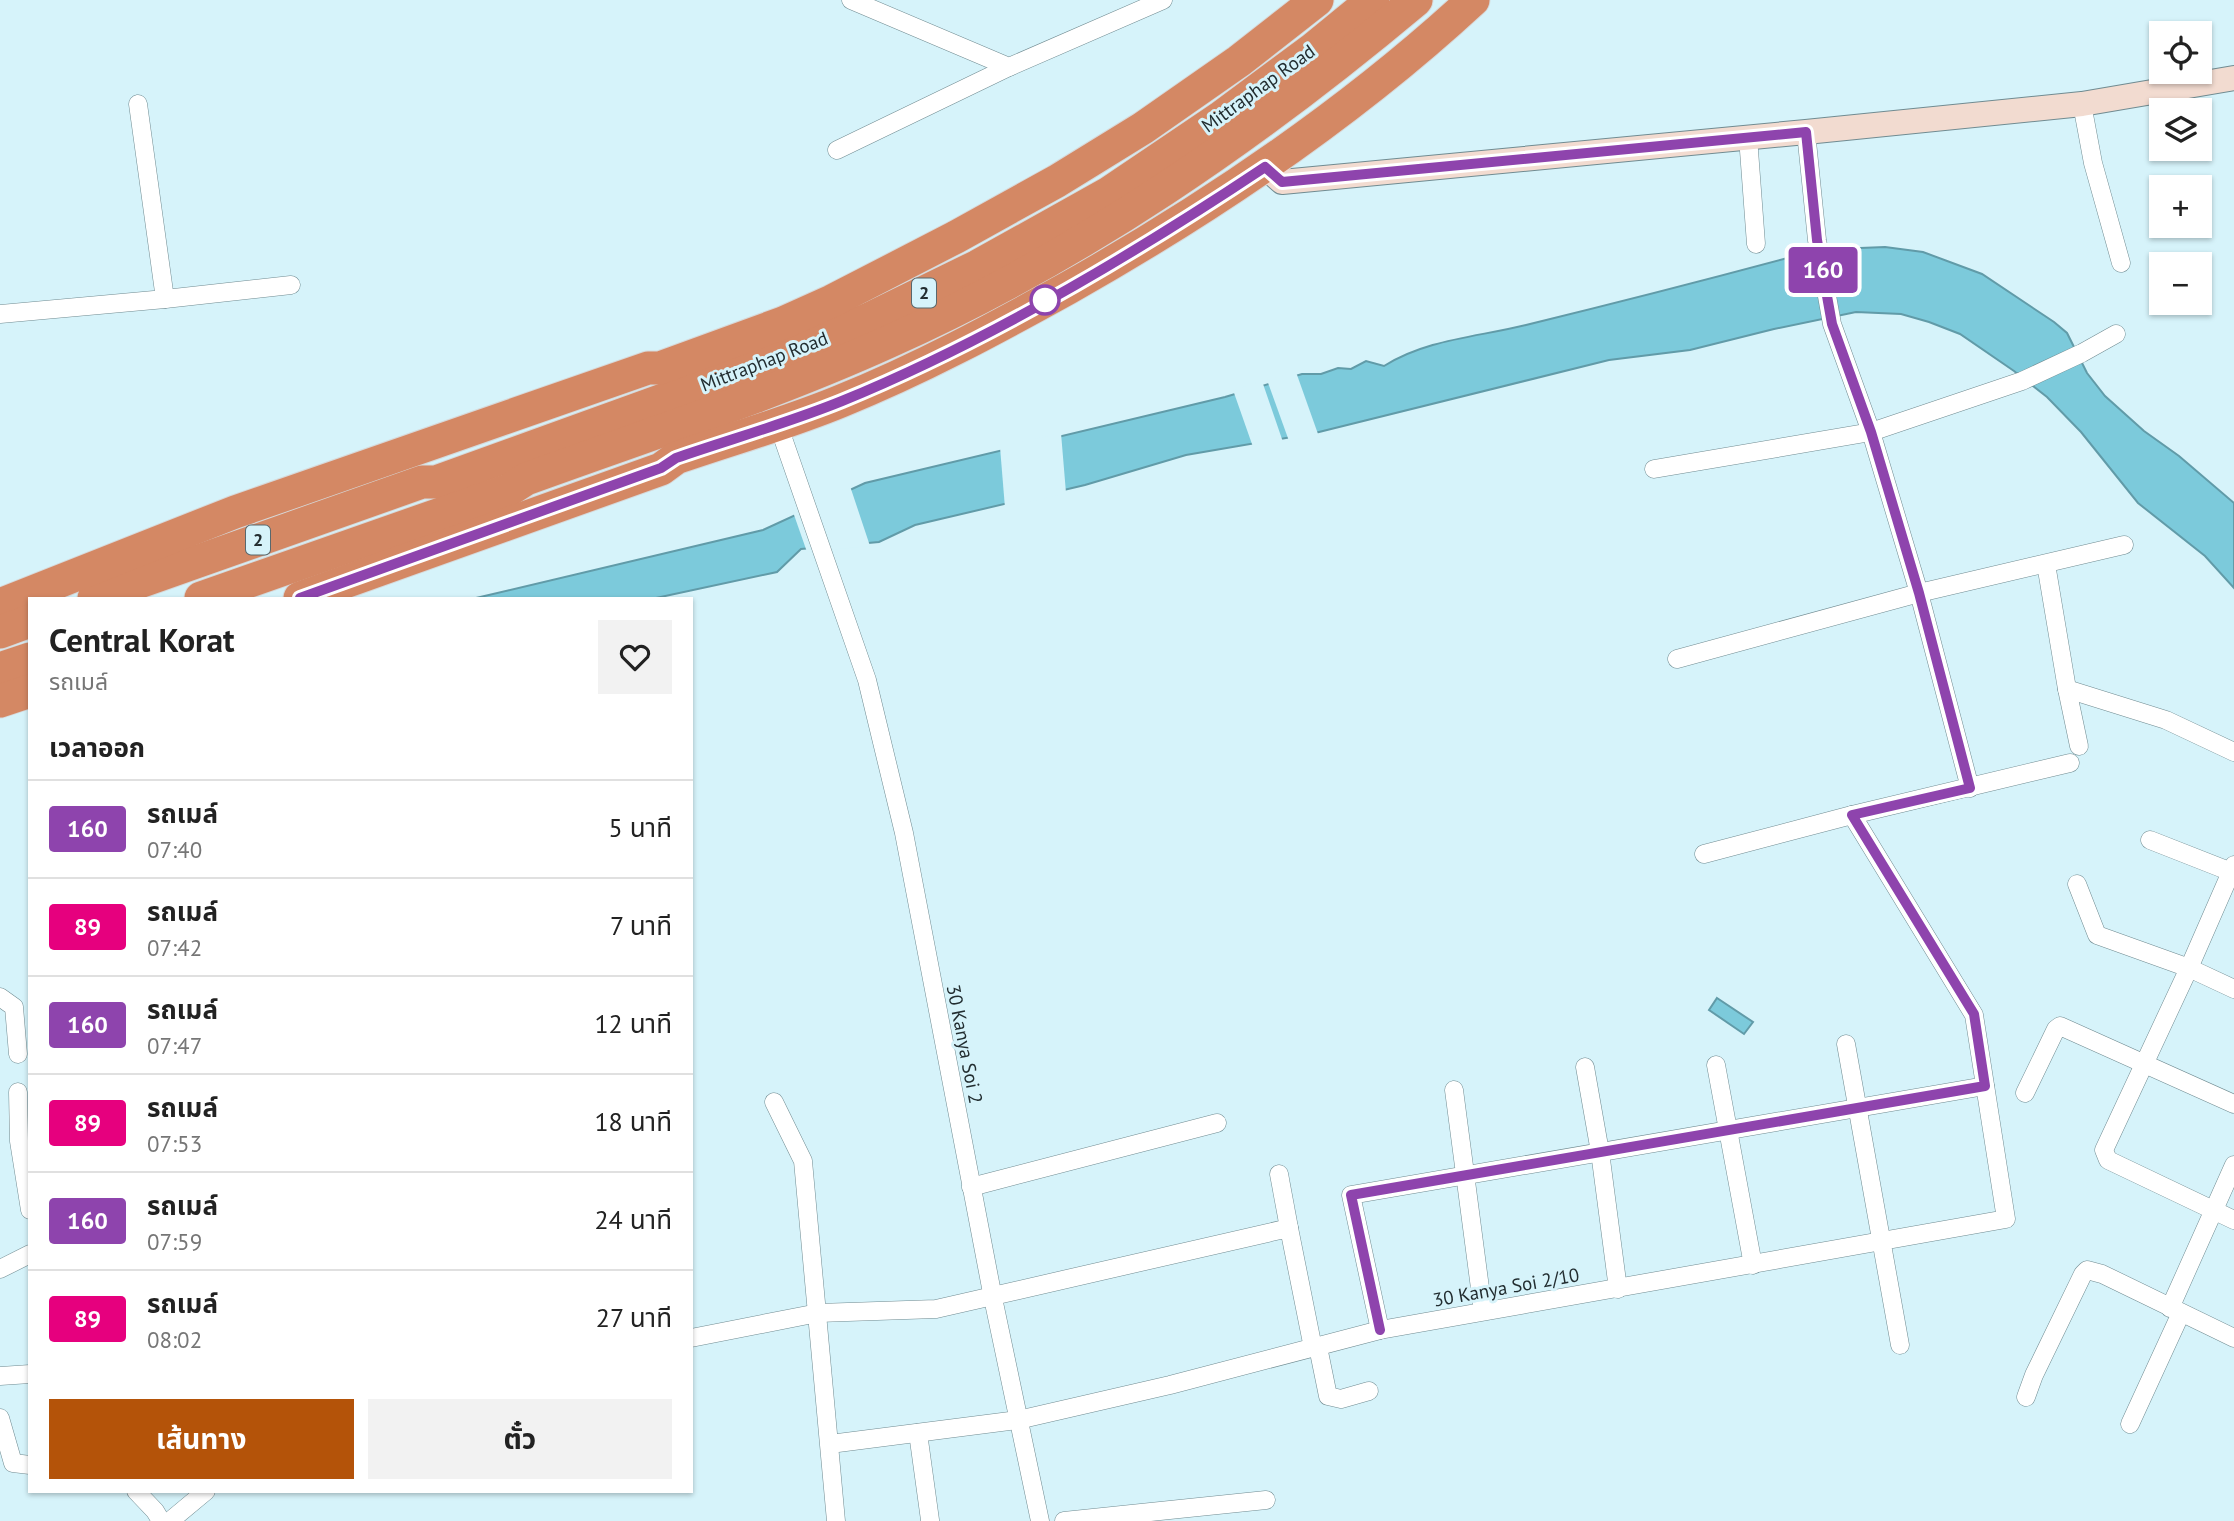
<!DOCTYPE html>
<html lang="th">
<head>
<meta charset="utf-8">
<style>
	body { margin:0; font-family:"PT Sans","Noto Sans Thai",sans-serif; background:#f2f2f2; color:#222; height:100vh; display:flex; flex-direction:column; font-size:26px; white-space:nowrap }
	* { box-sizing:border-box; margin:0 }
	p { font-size:23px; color:#767676 }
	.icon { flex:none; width:38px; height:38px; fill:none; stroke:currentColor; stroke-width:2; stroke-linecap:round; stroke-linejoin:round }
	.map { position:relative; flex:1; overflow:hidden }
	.sheet { position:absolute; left:28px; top:597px; width:665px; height:896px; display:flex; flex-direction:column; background:#fff; border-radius:0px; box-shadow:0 2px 5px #0004 }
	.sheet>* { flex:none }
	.badge { padding:0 14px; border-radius:5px; font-size:24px; line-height:46px }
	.controls { position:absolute; left:2149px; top:21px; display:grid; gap:14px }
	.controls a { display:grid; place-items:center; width:63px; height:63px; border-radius:0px; background:#fff; box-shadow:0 2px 5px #0004; font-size:35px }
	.map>.badge { position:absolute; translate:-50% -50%; box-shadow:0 0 0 4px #fff }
	h2 { padding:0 21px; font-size:26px; line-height:63px }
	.round { display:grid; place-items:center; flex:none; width:74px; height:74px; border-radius:0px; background:#f2f2f2 }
	.headline { display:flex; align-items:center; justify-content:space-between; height:119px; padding:0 21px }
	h1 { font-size:33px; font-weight:700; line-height:52px }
	.primary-button { display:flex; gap:14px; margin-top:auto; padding:14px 21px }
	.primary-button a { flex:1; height:80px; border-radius:0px; background:#b45309; color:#fff; font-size:28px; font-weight:700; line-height:80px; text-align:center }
	.primary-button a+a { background:#f2f2f2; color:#222 }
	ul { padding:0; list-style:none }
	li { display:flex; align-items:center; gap:21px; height:98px; padding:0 21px; border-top:2px solid #e0e0e0 }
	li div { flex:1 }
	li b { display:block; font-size:26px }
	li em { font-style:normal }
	li .badge { min-width:77px; font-weight:700; text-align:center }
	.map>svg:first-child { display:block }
	.water { fill:#7ccadb; stroke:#619ba8; stroke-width:2 }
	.pier { fill:#d6f3fa }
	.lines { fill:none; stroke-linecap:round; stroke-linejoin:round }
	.street-casing { stroke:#708b91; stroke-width:19 }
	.secondary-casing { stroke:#708b91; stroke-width:26 }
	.highway-casing { stroke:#d7d9da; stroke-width:35 }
	.street { stroke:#fff; stroke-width:18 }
	.secondary { stroke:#f2dbd0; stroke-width:24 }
	.highway { stroke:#d48864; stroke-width:33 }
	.line-casing { stroke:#fff; stroke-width:16 }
	.line { stroke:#8e44ad; stroke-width:10 }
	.stop-dot { fill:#fff; stroke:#8e44ad; stroke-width:3.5 }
	.labels { text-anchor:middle; stroke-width:6; stroke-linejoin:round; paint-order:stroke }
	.shield { fill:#d6f3fa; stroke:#58686d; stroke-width:2 }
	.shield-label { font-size:18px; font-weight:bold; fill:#222d30 }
	.street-label { font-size:19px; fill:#222d30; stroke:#d6f3fa }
</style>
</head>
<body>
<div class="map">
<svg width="2234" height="1521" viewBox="0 0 2234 1521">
	<rect width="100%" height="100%" fill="#d6f3fa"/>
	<g class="water">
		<path d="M 1885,247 L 1923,252 L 1982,274 L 2054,322 L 2067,333 L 2087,373 L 2105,396 L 2144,431 L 2179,456 L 2234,503 L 2234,588 L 2205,556 L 2138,503 L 2081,432 L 2047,397 L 2014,371 L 1960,334 L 1929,322 L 1901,314 L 1856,312 L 1774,329 L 1690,350 L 1609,360 L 1315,433 L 1186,455 L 1085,485 L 915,525 L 879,542 L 801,549 L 777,572 L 656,598 L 476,598 L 763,530 L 865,483 L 1225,397 L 1302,374 L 1321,374 L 1338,368 L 1351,369 L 1366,361 L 1384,366 C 1427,339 1478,337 1526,325 C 1616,303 1706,280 1795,256 L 1835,249 Z"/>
		<polygon points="1717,998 1753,1022 1744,1034 1709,1010"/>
	</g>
	<g class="pier">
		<polygon points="1296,372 1318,434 1289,441 1267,380"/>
		<polygon points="1262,381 1283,442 1253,447 1233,390"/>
		<polygon points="1061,433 1066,493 1005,508 1000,447"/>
		<polygon points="850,486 870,546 807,552 793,512"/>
	</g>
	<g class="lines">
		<defs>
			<g id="street">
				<polyline points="851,0 1009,67 1163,0"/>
				<polyline points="2082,104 2093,163 2121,263"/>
				<polyline points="1806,132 1817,240 1832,324 1871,432 1919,593 1970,788"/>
				<polyline points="1748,137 1756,244"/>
				<polyline points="837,150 1009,67"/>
				<polyline points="165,299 291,285"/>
				<polyline points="0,314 165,299 138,104"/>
				<polyline points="778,424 867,680 904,833 993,1298 1040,1521"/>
				<polyline points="1654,469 1871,432 2022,381 2082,353 2116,334"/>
				<polyline points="2046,564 2067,689 2079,746"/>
				<polyline points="1677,659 1919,593 2124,545"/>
				<polyline points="2067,689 2166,720 2234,752"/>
				<polyline points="2150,840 2234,873"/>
				<polyline points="1704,854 1852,815 2070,763"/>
				<polyline points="2234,865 2189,968 2104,1150 2108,1160 2234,1220"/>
				<polyline points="2077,884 2097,935 2189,968 2234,989"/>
				<polyline points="0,997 14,1007 18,1054"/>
				<polyline points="1846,1044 1900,1345"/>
				<polyline points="1716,1065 1753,1265"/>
				<polyline points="1585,1067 1600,1152 1618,1289"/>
				<polyline points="1454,1090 1483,1311"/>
				<polyline points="18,1092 19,1141 30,1210"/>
				<polyline points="2025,1093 2056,1029 2060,1026 2234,1104"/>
				<polyline points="774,1102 803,1161 836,1521"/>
				<polyline points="1279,1174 1289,1228"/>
				<polyline points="971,1187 1217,1123"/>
				<polyline points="0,1269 30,1254"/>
				<polyline points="2170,1308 2234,1165"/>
				<polyline points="1380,1330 1351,1195 1985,1086"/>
				<polyline points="691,1338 818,1313 936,1309 1289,1228 1313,1348"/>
				<polyline points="1318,1347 1328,1396 1341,1399 1369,1391"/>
				<polyline points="0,1376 30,1374"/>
				<polyline points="2026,1397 2034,1375 2083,1274 2087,1270 2102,1274 2234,1338"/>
				<polyline points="0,1418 13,1463 30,1465"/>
				<polyline points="2130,1424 2181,1313"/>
				<polyline points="918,1433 930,1520"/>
				<polyline points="830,1444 1018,1420 1170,1385 1380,1330 2006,1219 1974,1015 1852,815"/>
				<polyline points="136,1491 155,1511 161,1521"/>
				<polyline points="170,1521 206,1491"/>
				<polyline points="1064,1521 1266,1500"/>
			</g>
			<polyline id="secondary" points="1265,167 1282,182 1806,132 2082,104 2234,78"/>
			<g id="highway">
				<polyline points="94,598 422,482 436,482 754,367 869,319 978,266 1109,193 1220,118 1313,49 1373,0"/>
				<path d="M 201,598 L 509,490 L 526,479 C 647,435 771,395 888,342 C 1081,256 1255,135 1416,0"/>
				<path d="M 300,598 L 661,469 L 676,458 C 731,439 788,423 841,401 C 920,369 994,329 1068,288 C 1213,206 1351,113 1473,0"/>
				<polyline points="0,605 235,512 648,368 660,368 783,323 832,301 956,237 1057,181 1143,128 1239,61 1317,0"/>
				<polyline points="0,632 30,621"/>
				<polyline points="0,669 30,659"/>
				<polyline points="0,701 30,691"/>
			</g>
		</defs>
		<use href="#street" class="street-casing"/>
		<use href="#secondary" class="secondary-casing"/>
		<use href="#highway" class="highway-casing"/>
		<use href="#street" class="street"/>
		<use href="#secondary" class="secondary"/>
		<use href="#highway" class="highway"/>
	</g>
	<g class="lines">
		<defs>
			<path id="line" d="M 300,598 L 661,468 L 676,458 C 731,439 788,423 842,401 C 989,341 1133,255 1265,167 L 1282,182 L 1806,132 L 1817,240 L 1832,324 L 1871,432 L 1919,593 L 1970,788 L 1852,815 L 1974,1014 L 1985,1086 L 1351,1195 L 1380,1330"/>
		</defs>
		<use href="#line" class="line-casing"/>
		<use href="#line" class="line"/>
	</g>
	<circle class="stop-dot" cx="1045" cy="300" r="14"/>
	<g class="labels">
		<g class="shield">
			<rect x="912" y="278.5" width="24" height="29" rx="5"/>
			<rect x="246" y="525.5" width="24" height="29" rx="5"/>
		</g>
		<g class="shield-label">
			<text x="924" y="299">2</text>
			<text x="258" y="546">2</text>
		</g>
		<g class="street-label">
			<text transform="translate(1258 88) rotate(-36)" y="7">Mittraphap Road</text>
			<text transform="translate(764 361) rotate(-21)" y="7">Mittraphap Road</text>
			<text transform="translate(965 1044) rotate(79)" y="7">30 Kanya Soi 2</text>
			<text transform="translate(1506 1287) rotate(-10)" y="7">30 Kanya Soi 2/10</text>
		</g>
	</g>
</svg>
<div class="controls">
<a><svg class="icon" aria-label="locate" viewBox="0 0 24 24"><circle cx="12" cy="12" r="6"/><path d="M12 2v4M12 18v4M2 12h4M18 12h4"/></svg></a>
<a><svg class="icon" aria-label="layers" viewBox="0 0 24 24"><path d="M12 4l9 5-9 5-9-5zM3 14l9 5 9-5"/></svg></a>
<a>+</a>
<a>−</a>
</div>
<b class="badge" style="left:1823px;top:270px;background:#8e44ad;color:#fff">160</b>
<section class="sheet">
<div class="headline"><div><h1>Central Korat</h1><p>รถเมล์</p></div><a class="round"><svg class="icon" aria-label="heart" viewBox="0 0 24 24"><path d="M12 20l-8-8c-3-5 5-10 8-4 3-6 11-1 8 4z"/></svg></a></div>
<h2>เวลาออก</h2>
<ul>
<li><span class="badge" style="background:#8e44ad;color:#fff">160</span><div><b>รถเมล์</b><p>07:40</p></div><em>5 นาที</em></li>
<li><span class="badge" style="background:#e6007e;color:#fff">89</span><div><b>รถเมล์</b><p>07:42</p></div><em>7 นาที</em></li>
<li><span class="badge" style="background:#8e44ad;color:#fff">160</span><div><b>รถเมล์</b><p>07:47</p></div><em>12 นาที</em></li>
<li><span class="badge" style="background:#e6007e;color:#fff">89</span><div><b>รถเมล์</b><p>07:53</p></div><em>18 นาที</em></li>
<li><span class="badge" style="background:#8e44ad;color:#fff">160</span><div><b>รถเมล์</b><p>07:59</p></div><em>24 นาที</em></li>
<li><span class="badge" style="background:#e6007e;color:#fff">89</span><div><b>รถเมล์</b><p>08:02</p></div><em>27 นาที</em></li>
</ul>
<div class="primary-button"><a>เส้นทาง</a><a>ตั๋ว</a></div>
</section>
</div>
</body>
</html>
